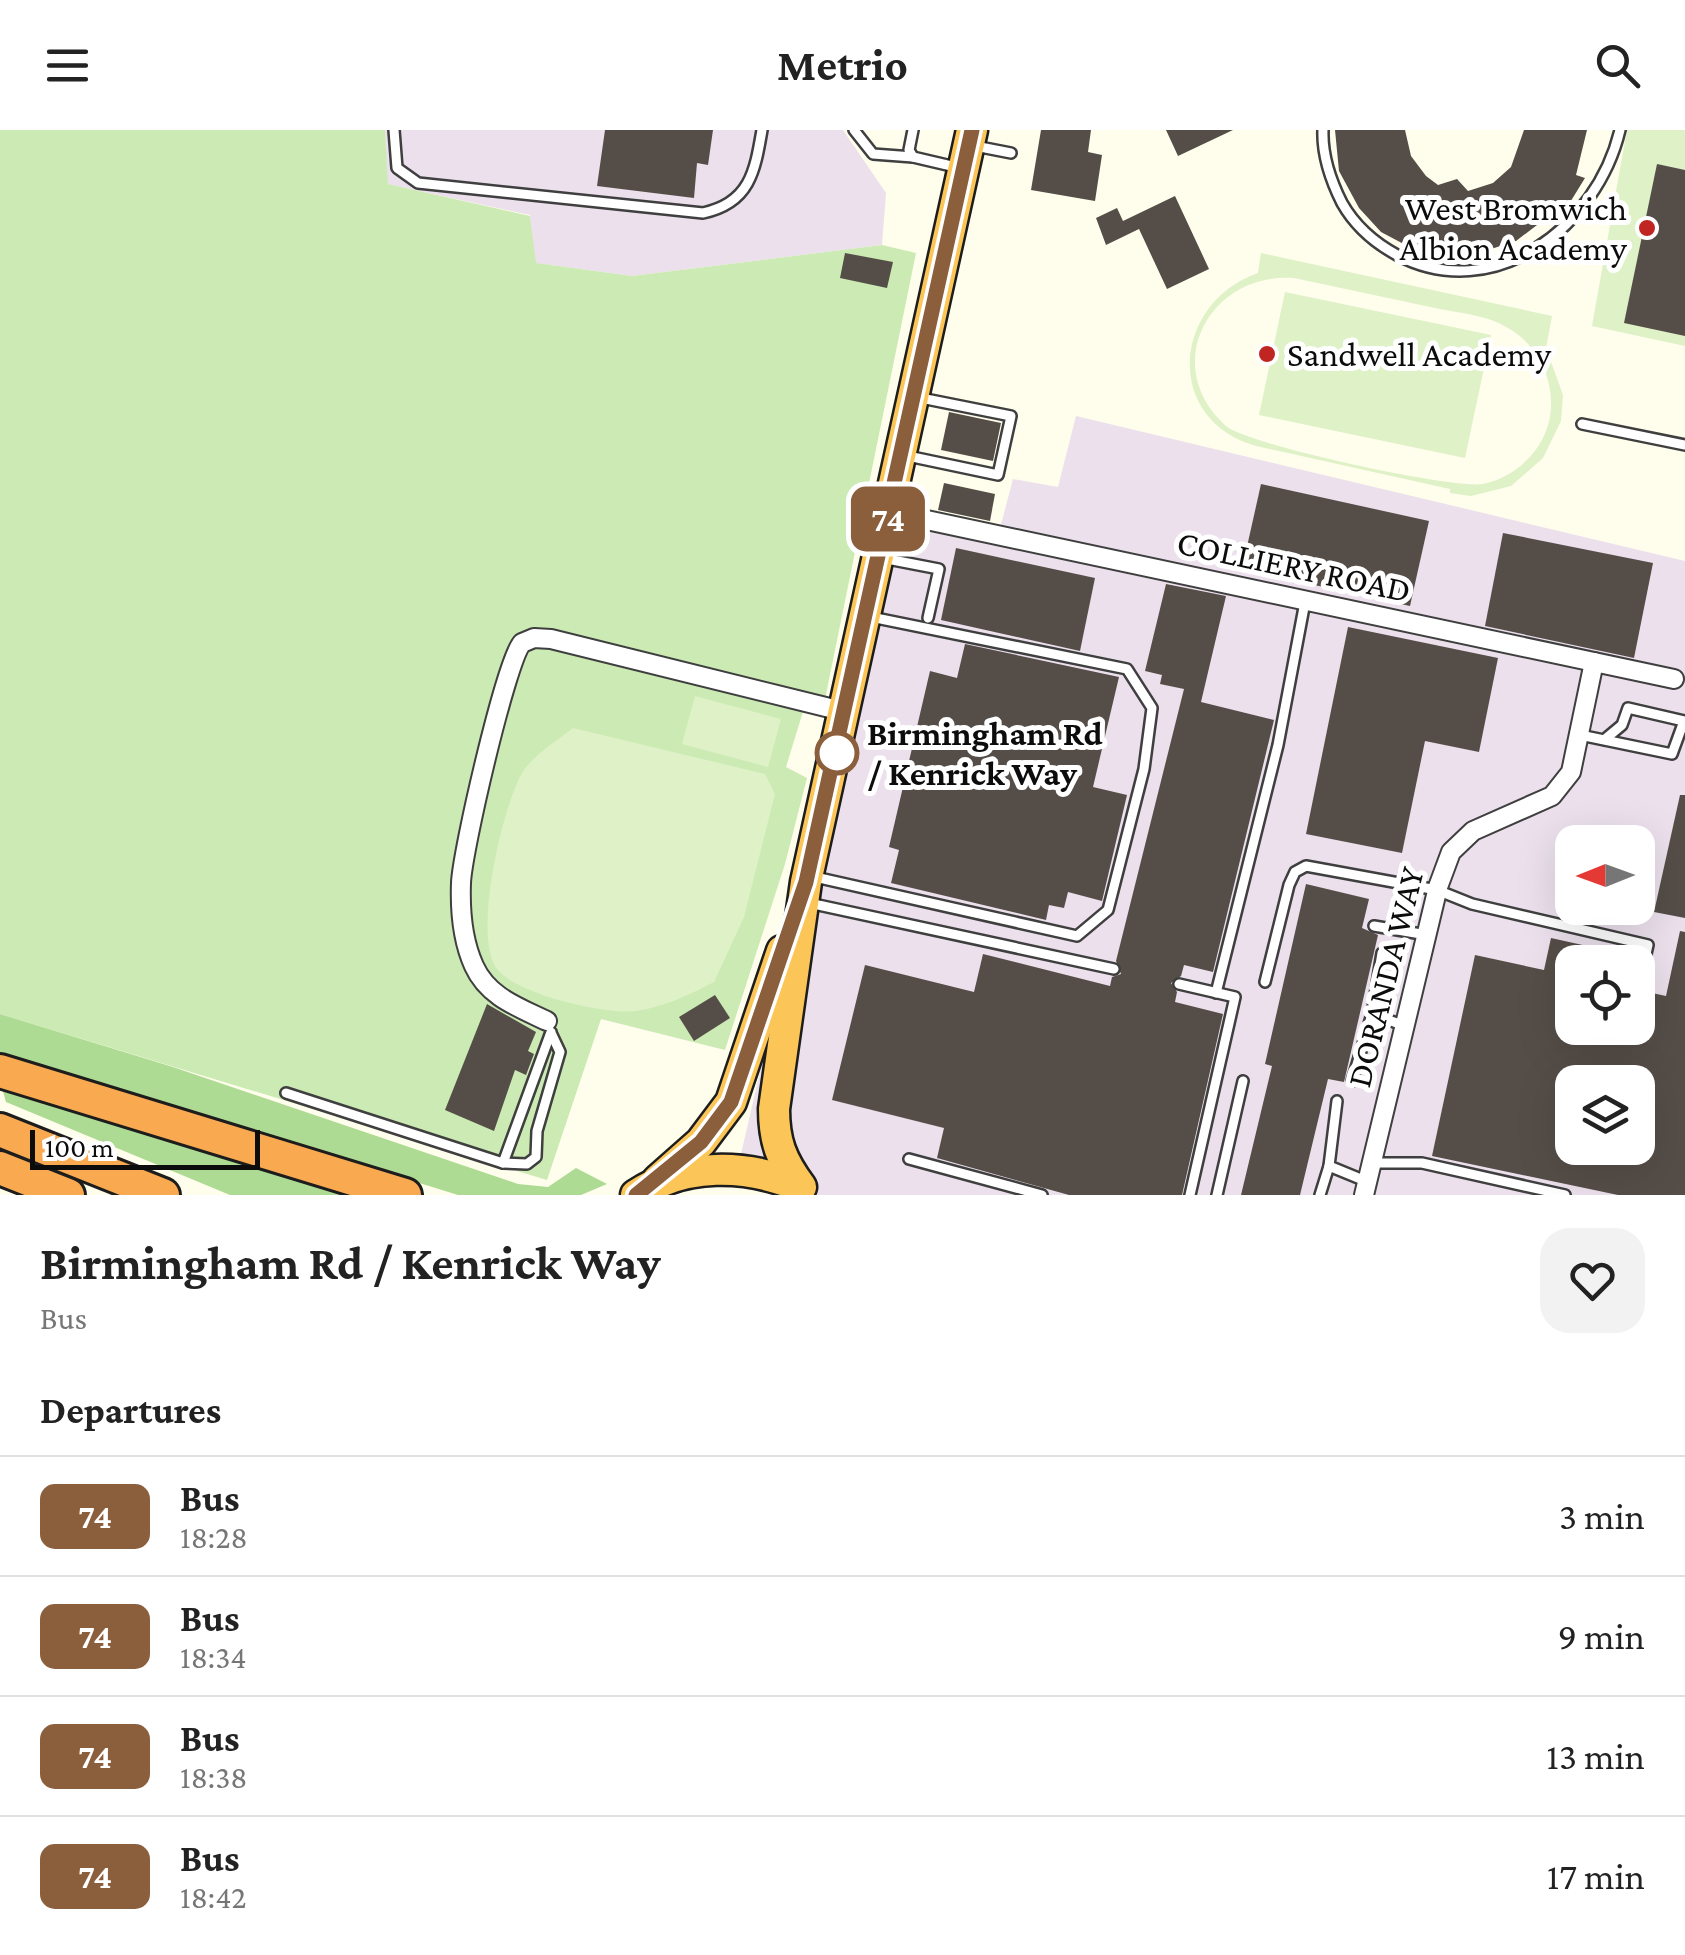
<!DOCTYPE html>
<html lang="en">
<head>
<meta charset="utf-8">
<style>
	body { margin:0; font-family:"Crimson Pro",serif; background:#f2f2f2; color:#222; height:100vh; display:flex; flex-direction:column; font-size:38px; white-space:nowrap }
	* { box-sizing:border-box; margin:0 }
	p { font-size:32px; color:#767676 }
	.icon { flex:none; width:55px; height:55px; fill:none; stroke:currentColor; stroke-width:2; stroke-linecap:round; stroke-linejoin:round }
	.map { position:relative; height:1065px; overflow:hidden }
	.drawer { display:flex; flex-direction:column; background:#fff; flex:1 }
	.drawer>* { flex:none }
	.badge { padding:0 20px; border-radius:15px; font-size:35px; line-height:65px }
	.needle { width:65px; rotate:269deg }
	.controls { position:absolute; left:1555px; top:695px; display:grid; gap:20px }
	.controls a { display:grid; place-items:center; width:100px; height:100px; border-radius:20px; background:#fff; box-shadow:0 10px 40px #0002; font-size:50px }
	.scale { position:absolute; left:30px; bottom:25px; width:230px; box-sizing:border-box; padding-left:10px; border:5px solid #0c0c0c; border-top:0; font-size:28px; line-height:35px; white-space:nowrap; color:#0c0c0c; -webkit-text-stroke:8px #fff; paint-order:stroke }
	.map>.badge { position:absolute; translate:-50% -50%; box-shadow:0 0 0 5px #fff }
	h2 { padding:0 40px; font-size:38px; line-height:90px }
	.round { display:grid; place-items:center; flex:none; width:105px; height:105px; border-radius:30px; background:#f2f2f2 }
	.headline { display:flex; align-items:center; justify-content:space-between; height:170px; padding:0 40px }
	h1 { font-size:48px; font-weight:700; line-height:75px }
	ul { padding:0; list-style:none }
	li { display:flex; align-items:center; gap:30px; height:120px; padding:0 40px; border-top:2px solid #e0e0e0 }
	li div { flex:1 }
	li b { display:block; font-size:38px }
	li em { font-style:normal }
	li .badge { min-width:110px; font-weight:700; text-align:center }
	header { display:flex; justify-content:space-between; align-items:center; height:130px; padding:0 40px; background:#fff; font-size:45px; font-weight:700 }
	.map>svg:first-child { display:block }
	.industrial { fill:#ebe0ec; fill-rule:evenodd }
	.green { fill:#cceab4 }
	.forest { fill:#aedb93 }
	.pitch { fill:#dff1c6; fill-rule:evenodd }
	.building { fill:#554e48; fill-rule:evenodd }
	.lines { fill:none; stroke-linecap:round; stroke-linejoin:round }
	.service-casing { stroke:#3f3f3f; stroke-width:14 }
	.minor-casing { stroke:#3f3f3f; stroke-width:22 }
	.trunk-casing { stroke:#1d1d1d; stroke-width:35 }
	.motorway-casing { stroke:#1d1d1d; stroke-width:38 }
	.service { stroke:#fff; stroke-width:9 }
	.minor { stroke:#fff; stroke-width:18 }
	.trunk { stroke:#fbc657; stroke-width:30 }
	.motorway { stroke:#f9aa50; stroke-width:32 }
	.line-casing { stroke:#fff; stroke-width:22 }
	.line { stroke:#8b5e3c; stroke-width:15 }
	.poi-dot { fill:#c02521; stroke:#fff; stroke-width:4 }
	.stop-dot { fill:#fff; stroke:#8b5e3c; stroke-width:5 }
	.labels { text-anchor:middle; stroke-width:10; stroke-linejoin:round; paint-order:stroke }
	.poi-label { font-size:35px; fill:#0c0c0c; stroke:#fff; text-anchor:end }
	.street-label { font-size:35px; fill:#0c0c0c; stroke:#fff }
	.stop-label { font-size:35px; font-weight:bold; fill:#0c0c0c; stroke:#fff; text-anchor:start }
</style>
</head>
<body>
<header><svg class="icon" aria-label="menu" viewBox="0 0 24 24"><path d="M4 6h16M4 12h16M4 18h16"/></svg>Metrio<svg class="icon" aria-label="search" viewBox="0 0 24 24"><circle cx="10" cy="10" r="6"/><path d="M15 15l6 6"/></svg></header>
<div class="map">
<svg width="1685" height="1065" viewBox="0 0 1685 1065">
	<rect width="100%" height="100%" fill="#fffdec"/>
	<g class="industrial">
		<polygon points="385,0 843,0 886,63 882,115 632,146 535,133 530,85 387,54"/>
		<path d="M 1076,286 L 1685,431 L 1685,1065 L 789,1065 L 735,1050 L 889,382 L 998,406 L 1013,349 L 1058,357 ZM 1572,712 L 1638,712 L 1638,778 L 1572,778 ZM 1572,832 L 1638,832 L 1638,898 L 1572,898 ZM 1572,952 L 1638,952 L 1638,1018 L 1572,1018 Z"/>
	</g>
	<polygon class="green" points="0,0 385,0 388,54 530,86 536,133 632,146 882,115 916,123 824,574 805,575 786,637 807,648 785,734 725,920 601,889 547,1050 0,884"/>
	<g class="forest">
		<polygon points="0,884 173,937 518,1054 548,1057 576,1038 607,1054 581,1065 458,1065 0,923"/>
		<polygon points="0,951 371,1065 230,1065 6,972"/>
	</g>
	<g class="pitch">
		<polygon points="1627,0 1685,0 1685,216 1592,196"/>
		<path d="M 1261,123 L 1552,186 L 1546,218 L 1563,265 L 1561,291 L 1543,328 L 1511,356 L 1471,366 L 1450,363 L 1450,359 L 1256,316 C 1163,290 1172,173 1258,143 ZM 1294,148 C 1341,158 1388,168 1435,178 C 1459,183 1487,185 1508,198 C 1546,219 1563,271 1542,310 C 1530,332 1508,349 1483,354 C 1452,359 1248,315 1226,296 C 1159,236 1209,142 1294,148 Z"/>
		<polygon points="1285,162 1491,205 1465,328 1259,285"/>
		<polygon points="695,566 781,589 768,637 682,614"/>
		<path d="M 573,598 L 765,644 L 775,664 L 744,787 L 714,852 C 689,865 664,877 636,881 C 605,885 510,863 495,836 C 474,800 502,679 522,643 C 533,625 557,611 573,598 Z"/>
	</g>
	<g class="building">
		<polygon points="605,0 713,0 708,35 697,33 694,68 597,56"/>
		<polygon points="1041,0 1091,0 1088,22 1102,25 1095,71 1031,60"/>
		<polygon points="1166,0 1233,0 1178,26"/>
		<polygon points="1335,0 1405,0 1411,26 1426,46 1438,55 1457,49 1468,61 1493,53 1511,37 1524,0 1587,0 1576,45 1585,48 1561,87 1554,82 1516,111 1488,120 1487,115 1463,117 1463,132 1430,128 1381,102 1359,78 1339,41"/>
		<polygon points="1657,34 1685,40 1685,206 1624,193"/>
		<polygon points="1175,66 1209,139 1167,159 1139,99 1106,115 1096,88 1117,78 1123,91"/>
		<polygon points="845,123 893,132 887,158 840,148"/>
		<polygon points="949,282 1001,293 993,331 941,320"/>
		<polygon points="944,353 995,364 990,391 938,380"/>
		<polygon points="1261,354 1429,391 1410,476 1242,439"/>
		<polygon points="1503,403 1653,433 1634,528 1485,496"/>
		<polygon points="956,418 1095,448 1080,521 941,490"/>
		<polygon points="1166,454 1226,466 1201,572 1274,590 1213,842 1184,835 1181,846 1171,853 1177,862 1175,872 1223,884 1182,1065 1069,1065 937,1028 944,998 832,970 865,835 974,862 983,824 1110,856 1112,847 1121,844 1116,831 1184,559 1160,554 1162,545 1145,541"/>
		<polygon points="1348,497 1498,528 1479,622 1425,611 1402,723 1306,704"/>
		<polygon points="965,514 1119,547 1093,657 1127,665 1102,771 1068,762 1064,778 1049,775 1046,790 891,753 899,720 889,717 930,541 957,548"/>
		<polygon points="1680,665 1685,665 1685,788 1654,782"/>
		<polygon points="1306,754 1369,769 1362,798 1378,805 1344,952 1328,949 1300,1065 1241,1065 1272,936 1265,934"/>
		<path d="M 1680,801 L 1685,802 L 1685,1065 L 1618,1065 L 1432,1026 L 1475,825 L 1544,840 L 1551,808 L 1637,827 L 1636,832 L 1572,832 L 1572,898 L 1638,898 L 1638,860 L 1666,866 ZM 1572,952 L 1638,952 L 1638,1018 L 1572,1018 Z"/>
		<polygon points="715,865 730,888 694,911 679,887"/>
		<polygon points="487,874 536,902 528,921 534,924 526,945 515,940 494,1001 445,980"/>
	</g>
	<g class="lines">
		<defs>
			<g id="service">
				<path d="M 394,0 L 397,38 L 418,53 L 703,83 C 750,73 755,41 762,0"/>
				<polyline points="854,0 873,24 913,27"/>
				<polyline points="913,0 909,20 913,27 960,38"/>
				<path d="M 1323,0 C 1322,25 1331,51 1342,73 C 1355,96 1373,112 1397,125 C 1494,176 1597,97 1620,0"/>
				<polyline points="975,16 1011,23"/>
				<polyline points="1582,294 1685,315"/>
				<polyline points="903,325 998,345 1011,286 921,268"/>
				<polyline points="882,428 939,439 928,488"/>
				<polyline points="1580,605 1672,624 1684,591 1628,578 1622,595 1604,610"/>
				<polyline points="815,747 1077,806 1108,780 1144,639 1152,578 1127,539 871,487"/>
				<polyline points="809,773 1114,839"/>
				<polyline points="1374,796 1427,805"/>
				<polyline points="1382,823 1372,884 1405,896"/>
				<polyline points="1265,852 1289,755 1295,742 1306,736 1437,760 1472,774 1648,815 1640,850"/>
				<polyline points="1179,854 1235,867 1190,1065"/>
				<polyline points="1216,863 1278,615 1305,472"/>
				<polyline points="1352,951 1372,884"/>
				<polyline points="286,963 503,1033 527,1034 536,1027 537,1001 560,922 552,905"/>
				<polyline points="1337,971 1329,1036 1368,1052"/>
				<polyline points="909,1029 1042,1065"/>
				<polyline points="503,1033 551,902"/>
				<polyline points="1372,1033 1422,1033 1565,1065"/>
				<polyline points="1217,1065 1243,951"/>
				<polyline points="1320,1065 1329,1036"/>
			</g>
			<g id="minor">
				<polyline points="889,382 1674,549"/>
				<path d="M 547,891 C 518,877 488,867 474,836 C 463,812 460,780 461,753 C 462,722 506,531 522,513 L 534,508 L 551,509 L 846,582"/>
				<polyline points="1364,1065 1438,757 1451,722 1473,701 1552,666 1571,642 1594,532"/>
			</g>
			<g id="trunk">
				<polyline points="658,1050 701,1012 731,972 782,821"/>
				<path d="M 801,1057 C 781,1030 774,1011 774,979 L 806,752 L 972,0"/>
				<path d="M 636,1065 C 685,1032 746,1034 799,1056"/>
			</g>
			<g id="motorway">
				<polyline points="0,941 405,1065"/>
				<polyline points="0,1000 163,1065"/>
				<polyline points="0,1038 68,1065"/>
			</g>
		</defs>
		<use href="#service" class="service-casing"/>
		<use href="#minor" class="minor-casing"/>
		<use href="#trunk" class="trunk-casing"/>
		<use href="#motorway" class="motorway-casing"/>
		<use href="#service" class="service"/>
		<use href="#minor" class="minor"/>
		<use href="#trunk" class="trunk"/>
		<use href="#motorway" class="motorway"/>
	</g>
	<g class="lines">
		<defs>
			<polyline id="line" points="636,1065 701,1012 731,972 806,752 972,0"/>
		</defs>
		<use href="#line" class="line-casing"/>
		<use href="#line" class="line"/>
	</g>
	<g class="poi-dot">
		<circle cx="1647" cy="98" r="10"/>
		<circle cx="1267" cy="224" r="10"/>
	</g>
	<circle class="stop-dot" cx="837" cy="623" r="20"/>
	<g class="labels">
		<g class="poi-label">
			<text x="1627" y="90">West Bromwich<tspan x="1627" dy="40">Albion Academy</tspan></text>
			<text x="1287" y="236" text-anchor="start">Sandwell Academy</text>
		</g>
		<g class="street-label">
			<text transform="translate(1294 436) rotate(12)" y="12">COLLIERY ROAD</text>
			<text transform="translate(1385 847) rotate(-76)" y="12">DORANDA WAY</text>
		</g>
		<g class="stop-label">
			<text x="867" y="615">Birmingham Rd<tspan x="867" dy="40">/ Kenrick Way</tspan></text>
		</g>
	</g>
</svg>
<div class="controls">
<a><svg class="needle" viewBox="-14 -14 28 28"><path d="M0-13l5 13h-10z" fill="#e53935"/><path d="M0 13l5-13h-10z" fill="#767676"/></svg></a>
<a><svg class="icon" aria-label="locate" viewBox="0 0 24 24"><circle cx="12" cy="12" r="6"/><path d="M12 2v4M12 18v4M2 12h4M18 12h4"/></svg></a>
<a><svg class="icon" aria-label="layers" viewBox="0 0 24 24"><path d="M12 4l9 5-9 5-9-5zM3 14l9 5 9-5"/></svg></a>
</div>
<div class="scale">100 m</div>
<b class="badge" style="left:888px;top:389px;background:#8b5e3c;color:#fff">74</b>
</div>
<section class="drawer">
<div class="headline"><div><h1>Birmingham Rd / Kenrick Way</h1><p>Bus</p></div><a class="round"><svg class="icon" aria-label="heart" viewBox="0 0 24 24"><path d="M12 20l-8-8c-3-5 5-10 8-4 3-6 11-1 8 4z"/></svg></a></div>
<h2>Departures</h2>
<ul>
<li><span class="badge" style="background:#8b5e3c;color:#fff">74</span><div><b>Bus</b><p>18:28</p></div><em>3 min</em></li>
<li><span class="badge" style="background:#8b5e3c;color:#fff">74</span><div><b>Bus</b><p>18:34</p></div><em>9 min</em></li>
<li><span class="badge" style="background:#8b5e3c;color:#fff">74</span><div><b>Bus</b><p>18:38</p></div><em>13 min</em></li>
<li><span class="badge" style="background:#8b5e3c;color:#fff">74</span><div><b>Bus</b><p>18:42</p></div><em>17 min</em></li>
</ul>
</section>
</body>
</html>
